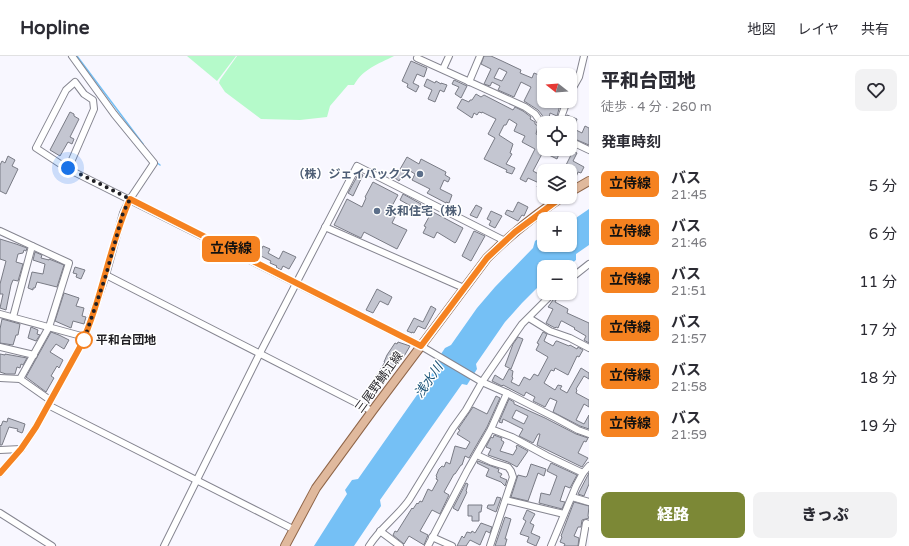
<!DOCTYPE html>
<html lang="ja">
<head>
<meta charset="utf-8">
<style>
	body { margin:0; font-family:"Varela Round","Noto Sans JP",sans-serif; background:#f2f2f3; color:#2b2b33; height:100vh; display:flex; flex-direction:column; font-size:15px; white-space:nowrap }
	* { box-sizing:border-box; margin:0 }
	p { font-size:13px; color:#7c7c81 }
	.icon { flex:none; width:22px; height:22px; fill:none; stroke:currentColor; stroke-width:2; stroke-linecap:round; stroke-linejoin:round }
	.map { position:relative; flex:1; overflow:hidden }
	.side { display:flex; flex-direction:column; background:#fff; width:320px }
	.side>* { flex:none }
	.badge { padding:0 8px; border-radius:6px; font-size:14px; line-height:26px }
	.needle { width:26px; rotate:287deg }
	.tools { position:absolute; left:537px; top:12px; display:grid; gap:8px }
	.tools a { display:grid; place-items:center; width:40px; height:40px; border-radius:8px; background:#fff; box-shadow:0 1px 3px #0004; font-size:20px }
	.you { position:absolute; width:20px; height:20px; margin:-10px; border:3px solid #fff; border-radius:50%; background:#1a73e8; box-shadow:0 0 0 6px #1a73e833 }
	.map>.badge { position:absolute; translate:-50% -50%; box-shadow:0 0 0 2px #fff }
	h2 { padding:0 12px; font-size:15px; line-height:36px }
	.round { display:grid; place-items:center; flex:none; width:42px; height:42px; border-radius:8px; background:#f2f2f3 }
	.summary { display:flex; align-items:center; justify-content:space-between; height:68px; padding:0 12px }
	h1 { font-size:19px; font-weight:800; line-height:30px }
	.cta { display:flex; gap:8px; margin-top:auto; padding:8px 12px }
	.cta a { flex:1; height:46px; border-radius:8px; background:#7c8836; color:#fff; font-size:16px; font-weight:800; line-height:46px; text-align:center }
	.cta a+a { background:#f2f2f3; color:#2b2b33 }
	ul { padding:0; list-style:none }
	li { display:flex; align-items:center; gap:12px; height:48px; padding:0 12px }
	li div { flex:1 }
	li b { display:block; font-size:15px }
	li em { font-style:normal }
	li .badge { min-width:44px; font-weight:700; text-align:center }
	header { display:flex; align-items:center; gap:24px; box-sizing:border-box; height:56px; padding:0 20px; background:#fff; border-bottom:1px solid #e1e1e2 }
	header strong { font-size:19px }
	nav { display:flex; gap:22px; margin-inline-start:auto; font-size:14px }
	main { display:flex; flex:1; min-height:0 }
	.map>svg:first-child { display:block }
	.green { fill:#b5faca }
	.water { fill:#75c0f5 }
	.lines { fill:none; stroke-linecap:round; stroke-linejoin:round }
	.stream { stroke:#75c0f5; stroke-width:1.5 }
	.building { fill:#c4c6d1; stroke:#797b85; fill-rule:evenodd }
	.minor-casing { stroke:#858590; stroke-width:8 }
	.major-casing { stroke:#8f6548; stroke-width:10 }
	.minor { stroke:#fff; stroke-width:6 }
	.major { stroke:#e0b99d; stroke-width:8 }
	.line-casing { stroke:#fff; stroke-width:9 }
	.line { stroke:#f58220; stroke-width:6 }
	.walk { stroke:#201f24; stroke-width:4; stroke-dasharray:0 7.2 }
	.service-dot { fill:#5c6f8a; stroke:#fff; stroke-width:1.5 }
	.stop-dot { fill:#fff; stroke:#f58220; stroke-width:2 }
	.labels { text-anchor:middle; stroke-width:3; stroke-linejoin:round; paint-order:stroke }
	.service-label { font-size:12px; font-weight:bold; fill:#4e5e75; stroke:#fff; text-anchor:end }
	.stop-label { font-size:12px; font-weight:bold; fill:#201f24; stroke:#fff; text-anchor:start }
	.street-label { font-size:12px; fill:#201f24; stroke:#fff }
	.water-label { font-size:13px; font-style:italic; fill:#1d5478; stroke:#fff }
</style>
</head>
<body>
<header>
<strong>Hopline</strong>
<nav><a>地図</a><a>レイヤ</a><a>共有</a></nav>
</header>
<main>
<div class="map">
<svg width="589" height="490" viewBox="0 0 589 490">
	<rect width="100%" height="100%" fill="#f8f7ff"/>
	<g class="green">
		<polygon points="187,0 236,0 217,25"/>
		<path d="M 237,0 L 394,0 C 378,8 363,13 354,29 L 348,29 L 330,50 L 327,61 L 300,64 L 261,63 L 225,36 L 219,27 L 220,24 Z"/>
	</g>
	<polygon class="water" points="589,153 589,189 576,198 576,204 567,211 563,208 560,211 544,211 544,225 522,247 505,266 476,308 477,313 467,329 462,328 380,444 381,450 354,490 314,490 347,438 345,434 352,424 358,423 438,309 437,304 445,292 451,289 477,252 495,231 533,192 535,185 541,181 544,181 544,189 570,189 570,166"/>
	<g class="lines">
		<g class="stream">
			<polyline points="77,0 143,88"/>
			<polyline points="156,106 160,109"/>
		</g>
	</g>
	<g class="building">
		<path d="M 484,0 L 491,0 L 502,5 L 521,14 L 520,17 L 532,22 L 534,17 L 544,21 L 544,29 L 542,28 L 538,38 L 544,41 L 544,45 L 560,49 L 557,60 L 550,57 L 549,62 L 544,63 L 542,59 L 538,54 L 524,45 L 531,31 L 521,26 L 514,41 L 498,34 L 500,30 L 492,26 L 490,30 L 484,28 L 491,13 L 481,8 ZM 499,12 L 507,16 L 502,25 L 494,22 Z"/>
		<polygon points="411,5 427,12 424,21 417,18 413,27 419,30 416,36 407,31 408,28 402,25"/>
		<polygon points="427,23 435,27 436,25 441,28 441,27 447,29 444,36 440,34 435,46 428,43 432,34 424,30"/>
		<polygon points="454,24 467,30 461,42 455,38 459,31 452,28"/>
		<polygon points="476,38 481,41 484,39 513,54 515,51 523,55 531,61 530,63 535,66 535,68 538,70 536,78 544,82 544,93 561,93 557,103 543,96 533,115 544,121 544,130 542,134 537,131 539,127 528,122 526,126 520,123 535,93 522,86 525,80 514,75 517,68 509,63 506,69 504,69 499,79 513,88 510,97 512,98 506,108 515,112 512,118 506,116 507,114 484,103 495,82 488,78 496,63 482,56 482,57 479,56 477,59 474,57 472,62 457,52 462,43 469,46 470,44 472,44"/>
		<polygon points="70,56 74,58 74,60 79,63 70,81 74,83 72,88 68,86 60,100 50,94"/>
		<polygon points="567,59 577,63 574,73 582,77 585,70 589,72 589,89 570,81 570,67 564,67"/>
		<polygon points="573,95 577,97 573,105 584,111 581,117 578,116 576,121 570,118 570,115 563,115"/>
		<polygon points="8,100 15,104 12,110 18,113 6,138 0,135 0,109 2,105 5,107"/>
		<polygon points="407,101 419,108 421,103 446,116 445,119 450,122 448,126 444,124 440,133 452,139 449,147 446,146 446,147 427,137 430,133 412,124 415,118 407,113 399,125 395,122"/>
		<polygon points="359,117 363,119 353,140 348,137"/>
		<polygon points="373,126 398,139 392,150 401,154 399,158 397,157 392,167 407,174 397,193 364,176 361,182 334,169 347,143 362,151 366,142 365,141"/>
		<polygon points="403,138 421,148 418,154 400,144"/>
		<polygon points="518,146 528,151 524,160 522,159 518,165 505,158 507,154 513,156"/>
		<polygon points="476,149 482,152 477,162 470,159"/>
		<polygon points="491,155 502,160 495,172 489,169 491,165 487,163"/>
		<polygon points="433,156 463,172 456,186 455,187 437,176 434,182 423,177 426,171 424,170 430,159"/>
		<polygon points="474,175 485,180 471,205 462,200"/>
		<polygon points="0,183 16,188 27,192 26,195 24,194 23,197 18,198 16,206 23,208 18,225 13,224 11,229 6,254 0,252 3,238 0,238 0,228 6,205 0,203"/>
		<polygon points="263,190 270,193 268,197 279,203 283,195 296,201 289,213 283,210 281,214 276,211 277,210 270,207 271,205 259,199"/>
		<polygon points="35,196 42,199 41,202 49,204 49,203 64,209 57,231 37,226 35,232 33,232 33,234 28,232 32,216 43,218 45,208 33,204"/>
		<polygon points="75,211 85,214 81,223 76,221 77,218 73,217"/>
		<polygon points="377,233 392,241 388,249 380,245 373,257 366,254"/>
		<polygon points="64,237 79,242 76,250 84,252 82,260 86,261 84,268 73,265 71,272 55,265"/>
		<polygon points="558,237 559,238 555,246 568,253 567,257 589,267 589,287 584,284 586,280 574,273 575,272 562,265 561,265 558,272 556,271 555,272 546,267 553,253 548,251"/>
		<polygon points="431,250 436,253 425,273 418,270 414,277 412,276 412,277 407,275 414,262 423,266"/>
		<polygon points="2,263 20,268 18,279 16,279 13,289 0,287 0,273"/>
		<polygon points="31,271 38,274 37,278 40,279 36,285 28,282"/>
		<polygon points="51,276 59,279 69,284 64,293 56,288 50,296 63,304 59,312 57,310 51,320 54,322 46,336 26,321"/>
		<polygon points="543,276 547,278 544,285 553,290 556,285 557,285 569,290 570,289 577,293 578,291 583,294 579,301 577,300 568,319 555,312 554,315 551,314 544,327 555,334 558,329 562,330 560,333 567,337 581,312 589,317 589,323 584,320 576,333 577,334 576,337 589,344 589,351 584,348 576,364 584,368 589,359 589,373 580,370 553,356 557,345 550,342 545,351 533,345 535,341 526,336 524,340 503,329 502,330 492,325 495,319 503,324 509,313 513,315 512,321 513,322 511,326 519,330 524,321 530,324 534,318 538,320 548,301 536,294 539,288 537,287"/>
		<polygon points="518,281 523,283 511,313 505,310 513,288"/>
		<polygon points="398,286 410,290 403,302 401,300 398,307 396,306 390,317 388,316 385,321 383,319 380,325 375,322 385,306 384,306 387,299 395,287 397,288"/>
		<polygon points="0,298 5,299 5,298 27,302 23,309 21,308 20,312 17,311 15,318 6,318 0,316"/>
		<polygon points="496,340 500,342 487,371 469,402 465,400 462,409 461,409 455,418 454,418 444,436 449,439 440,458 432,454 420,475 428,479 424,489 409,480 404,488 393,479 395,475 397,476 412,452 413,453 417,447 418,448 420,445 422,446 428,433 432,435 438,424 436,423 437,421 436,420 439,413 442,410 444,411 446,406 450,408 455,390 466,393 470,386 457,378 460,374 458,373 473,351 487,358"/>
		<path d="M 509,343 L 514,346 L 514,348 L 545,362 L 576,378 L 588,382 L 586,386 L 584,385 L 578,397 L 588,402 L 582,411 L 537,389 L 540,378 L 538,378 L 533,387 L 519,380 L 523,373 L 503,363 L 502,367 L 499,366 ZM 516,354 L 528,360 L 524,368 L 512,362 Z"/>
		<polygon points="8,362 25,368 23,375 22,377 17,375 18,373 9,371 2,389 0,389 0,369 1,370 3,365 7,366"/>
		<polygon points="494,379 502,382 501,384 504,386 500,395 513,399 517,392 516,391 517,389 528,395 517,411 508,406 488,399 491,393 486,391 491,381 493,382"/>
		<polygon points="478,405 499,413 498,416 502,418 500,421 507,424 505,430 501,426 486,420 489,413 477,407"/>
		<polygon points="551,407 577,419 570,432 565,430 560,445 565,446 562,453 539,447 541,437 550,439 557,420 547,415"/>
		<polygon points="531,408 546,413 544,420 538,417 528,445 511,441 518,419 526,421 527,420"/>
		<polygon points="589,417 589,428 584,440 578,438"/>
		<polygon points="466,427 468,428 466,435 467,436 458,455 453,452"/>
		<polygon points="497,441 501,442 496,456 487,452 488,449 494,449"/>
		<polygon points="574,446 589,450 588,460 589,462 582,464 581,471 578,471 574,480 579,482 578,490 564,490 565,488 560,486 562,481 561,480"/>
		<polygon points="468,449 482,449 481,456 479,456 479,465 472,465 472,460 468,460"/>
		<polygon points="527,454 535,458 530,467 534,469 531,477 540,481 536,490 527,486 529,481 520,478 526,465 523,463"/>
		<polygon points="505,461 511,463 505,483 507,483 505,490 495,490"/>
		<polygon points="481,467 492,471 490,477 486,475 480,489 470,484 466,490 457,490 462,480 464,482 467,476 471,477 472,475 475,477"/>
	</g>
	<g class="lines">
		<defs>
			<g id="minor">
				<polyline points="417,2 525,51 535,58 544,71"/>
				<polyline points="443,13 449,0"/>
				<polyline points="469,26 480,0"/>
				<polyline points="570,37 579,21 584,0"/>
				<polyline points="559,67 567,45"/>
				<polyline points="570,85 589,94"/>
				<polyline points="68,113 94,53 93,44 84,38 75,26 66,34 36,92 68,113 421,290 482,326 507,337 556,362 578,374 589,378"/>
				<polyline points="325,171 464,232"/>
				<polyline points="0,175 69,207 49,271 20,323"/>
				<polyline points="106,219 372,355 373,354"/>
				<polyline points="570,223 589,208"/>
				<polyline points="0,258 85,281"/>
				<polyline points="13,261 32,190"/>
				<polyline points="529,262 550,275 570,282 589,292"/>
				<polyline points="0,291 34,299"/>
				<polyline points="0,322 20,323 50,344"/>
				<polyline points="48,349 293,473"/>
				<polyline points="491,373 512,381 547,400 583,417"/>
				<polyline points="0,394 21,393"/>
				<polyline points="477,399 492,406 508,411 511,415 513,421 490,490"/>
				<polyline points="0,417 21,393 36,371 80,291 85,281 106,219 123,157 130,143 154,107 114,58 72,0"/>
				<polyline points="572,441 589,446"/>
				<polyline points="506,444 564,458"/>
				<polyline points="0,457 52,490"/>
				<polyline points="380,475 400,490"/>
				<polyline points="432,481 452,490"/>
				<polyline points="164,490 260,297 357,110 505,185"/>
				<path d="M 369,490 C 380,472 397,461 409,444 L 453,372 L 466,354 L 482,326 L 508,288 L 522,268 L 553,237"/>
				<polyline points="428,490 467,415 491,373 507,337"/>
				<polyline points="551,490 576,430 583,417 589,410"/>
				<polyline points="582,490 586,467 589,468"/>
			</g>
			<g id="major">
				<polyline points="570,136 589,125"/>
				<path d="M 285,490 L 316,432 L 373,354 L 487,202 C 510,179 535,159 562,141"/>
			</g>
		</defs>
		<use href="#minor" class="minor-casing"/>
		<use href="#major" class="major-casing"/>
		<use href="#minor" class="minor"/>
		<use href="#major" class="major"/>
	</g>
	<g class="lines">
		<defs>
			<path id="line" d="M 0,417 L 21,393 L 36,371 L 80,291 C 102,244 109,190 130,143 L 421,290 L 487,202 L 515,176 L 562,141"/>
		</defs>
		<use href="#line" class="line-casing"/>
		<use href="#line" class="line"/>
		<polyline class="walk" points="68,112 130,143 123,157 106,219 84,284"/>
	</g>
	<g class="service-dot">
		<circle cx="420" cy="118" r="4"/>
		<circle cx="377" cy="155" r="4"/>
	</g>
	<circle class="stop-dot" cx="84" cy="284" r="8"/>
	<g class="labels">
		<g class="service-label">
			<text x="412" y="122">（株）ジェイバックス</text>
			<text x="385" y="159" text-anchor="start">永和住宅（株）</text>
		</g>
		<g class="stop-label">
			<text x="96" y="288">平和台団地</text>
		</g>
		<g class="street-label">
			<text transform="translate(379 326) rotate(-54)" y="4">三尾野鯖江線</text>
		</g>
		<g class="water-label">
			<text transform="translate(428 324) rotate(-55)" y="5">浅水川</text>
		</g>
	</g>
</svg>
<div class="tools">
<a><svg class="needle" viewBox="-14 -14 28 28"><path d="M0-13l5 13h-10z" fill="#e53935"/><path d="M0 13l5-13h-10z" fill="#7c7c81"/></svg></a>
<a><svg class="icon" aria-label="locate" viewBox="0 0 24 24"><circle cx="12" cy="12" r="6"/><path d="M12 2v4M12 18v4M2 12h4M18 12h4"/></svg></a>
<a><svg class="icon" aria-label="layers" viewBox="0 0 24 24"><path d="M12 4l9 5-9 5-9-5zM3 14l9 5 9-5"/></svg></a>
<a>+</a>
<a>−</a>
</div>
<div class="you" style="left:68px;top:112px"></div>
<b class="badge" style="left:231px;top:193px;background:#f58220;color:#111">立侍線</b>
</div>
<section class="side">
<div class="summary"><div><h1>平和台団地</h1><p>徒歩 · 4 分 · 260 m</p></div><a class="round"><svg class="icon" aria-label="heart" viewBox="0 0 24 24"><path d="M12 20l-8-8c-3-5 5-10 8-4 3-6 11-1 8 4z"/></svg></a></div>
<h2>発車時刻</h2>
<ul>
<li><span class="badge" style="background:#f58220;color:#111">立侍線</span><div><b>バス</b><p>21:45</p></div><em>5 分</em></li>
<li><span class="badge" style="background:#f58220;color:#111">立侍線</span><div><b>バス</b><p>21:46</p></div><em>6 分</em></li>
<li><span class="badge" style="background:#f58220;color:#111">立侍線</span><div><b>バス</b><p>21:51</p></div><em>11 分</em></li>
<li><span class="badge" style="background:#f58220;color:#111">立侍線</span><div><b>バス</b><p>21:57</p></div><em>17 分</em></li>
<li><span class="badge" style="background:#f58220;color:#111">立侍線</span><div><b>バス</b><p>21:58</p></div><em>18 分</em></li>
<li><span class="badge" style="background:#f58220;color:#111">立侍線</span><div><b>バス</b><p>21:59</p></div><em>19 分</em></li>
</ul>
<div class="cta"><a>経路</a><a>きっぷ</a></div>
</section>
</main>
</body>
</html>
